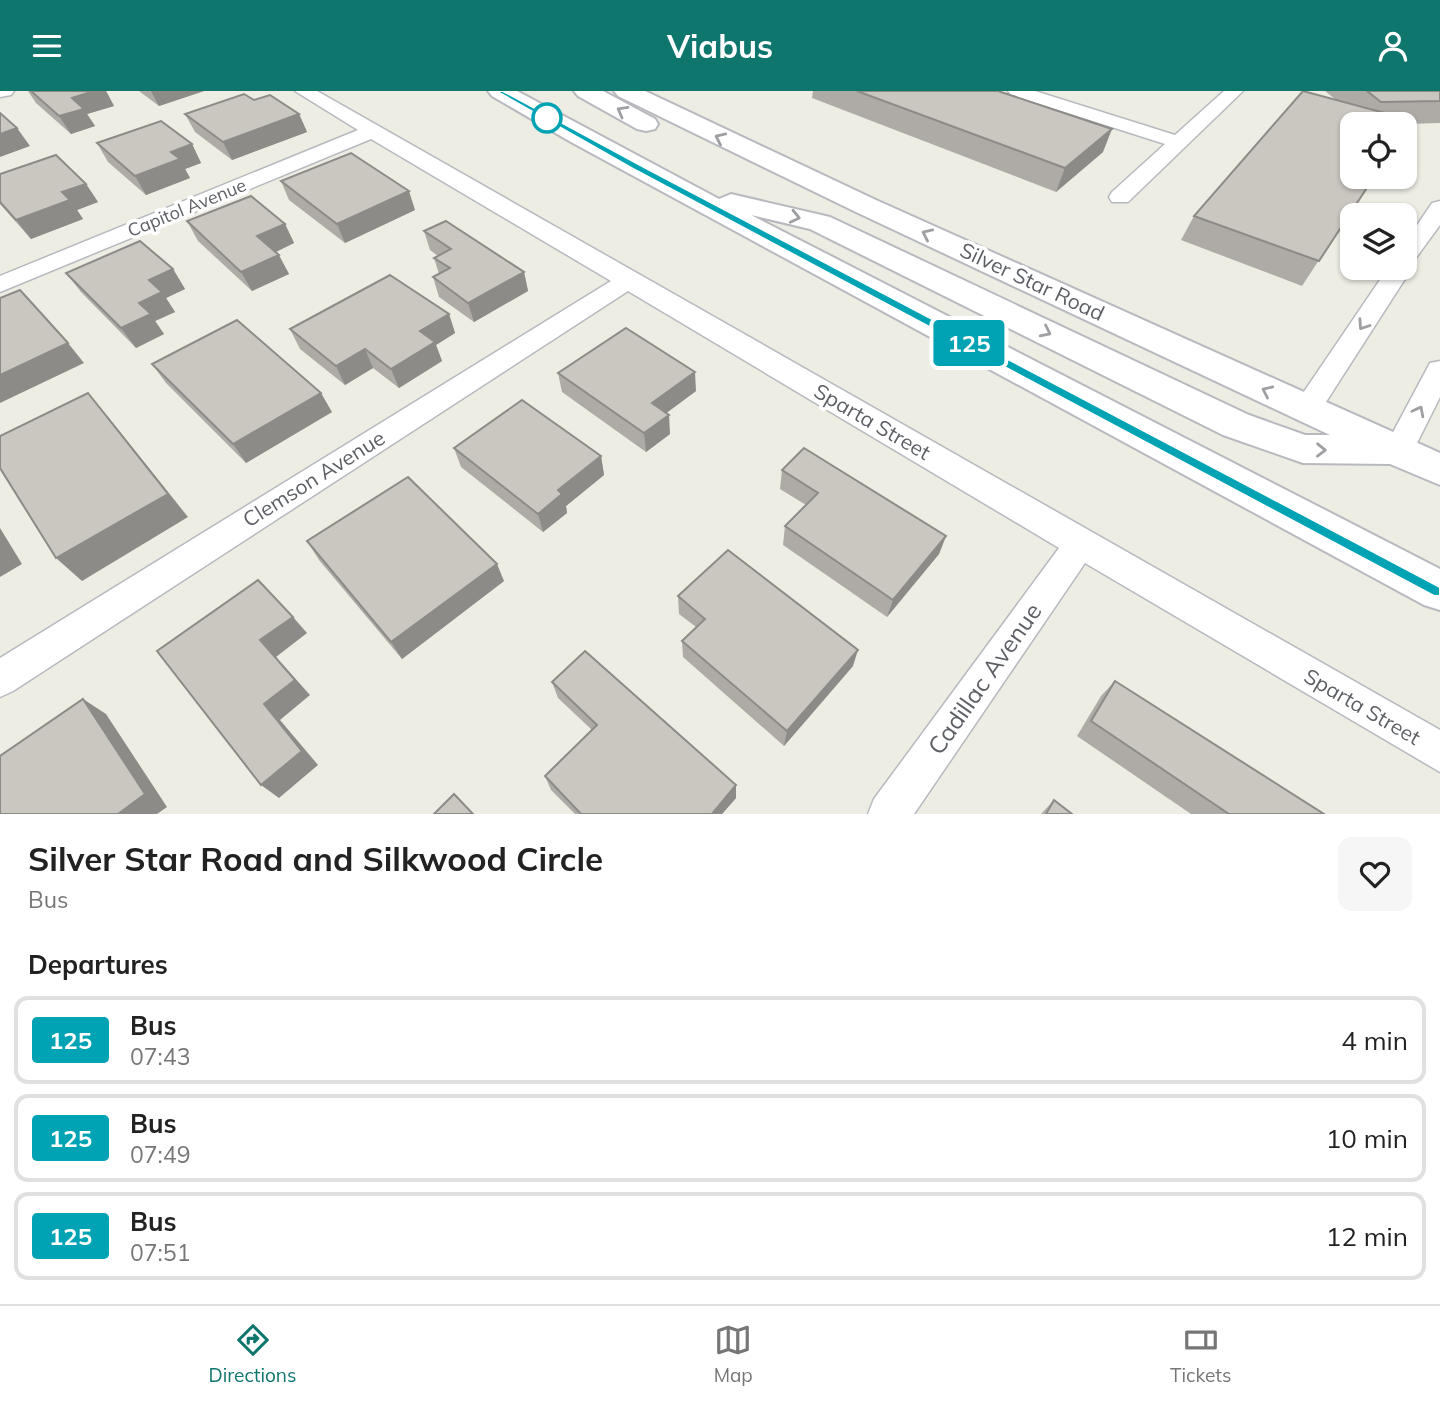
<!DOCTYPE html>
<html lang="en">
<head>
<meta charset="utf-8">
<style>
	body { margin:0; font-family:Mulish,sans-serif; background:#f6f6f6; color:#222; height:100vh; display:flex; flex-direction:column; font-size:26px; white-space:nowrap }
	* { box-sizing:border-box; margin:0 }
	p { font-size:23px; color:#767676 }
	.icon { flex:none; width:38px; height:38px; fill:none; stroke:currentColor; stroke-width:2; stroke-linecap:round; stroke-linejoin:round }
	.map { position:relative; height:723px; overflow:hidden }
	.panel { display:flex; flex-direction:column; background:#fff; flex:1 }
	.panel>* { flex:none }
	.badge { padding:0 14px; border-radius:5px; font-size:24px; line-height:46px }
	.tools { position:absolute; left:1340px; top:21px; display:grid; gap:14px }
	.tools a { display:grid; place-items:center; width:77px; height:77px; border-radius:14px; background:#fff; box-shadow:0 2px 5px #0004; font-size:35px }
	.map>.badge { position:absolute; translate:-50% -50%; box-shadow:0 0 0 4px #fff }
	h2 { padding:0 28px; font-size:26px; line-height:63px }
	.round { display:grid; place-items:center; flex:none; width:74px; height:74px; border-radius:14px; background:#f6f6f6 }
	.overview { display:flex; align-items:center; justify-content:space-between; height:119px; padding:0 28px }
	h1 { font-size:33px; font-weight:700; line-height:52px }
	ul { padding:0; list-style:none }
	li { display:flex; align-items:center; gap:21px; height:88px; margin:0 14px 10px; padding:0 14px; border:4px solid #e0e0e0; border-radius:14px }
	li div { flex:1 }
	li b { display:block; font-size:26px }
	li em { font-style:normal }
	li .badge { min-width:77px; font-weight:700; text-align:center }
	header { display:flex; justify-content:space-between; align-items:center; height:91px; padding:0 28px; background:#0f766e; color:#fff; font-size:32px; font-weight:700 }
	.dock { display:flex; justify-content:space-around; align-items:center; height:98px; border-top:2px solid #e0e0e0; background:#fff; font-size:19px; color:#767676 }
	.dock a { display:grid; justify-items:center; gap:4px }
	.dock .on { color:#0f766e }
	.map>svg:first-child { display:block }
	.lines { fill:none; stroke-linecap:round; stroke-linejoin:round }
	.service-casing { stroke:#b6b9bd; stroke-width:3 }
	.secondary-casing { stroke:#b7b9bf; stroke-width:4 }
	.service { fill:#fff; fill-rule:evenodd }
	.secondary { fill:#fff; fill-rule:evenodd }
	.wall { fill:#aeaba6 }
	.shaded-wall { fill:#8d8b87 }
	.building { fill:#cac7c1; stroke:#8d8b87; stroke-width:2 }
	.oneway { stroke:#9d9fa2 }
	.line { fill:#00a3b4; stroke:#fff; stroke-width:2 }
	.stop-dot { fill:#fff; stroke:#00a3b4; stroke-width:3.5 }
	.labels { text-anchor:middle; stroke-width:7; stroke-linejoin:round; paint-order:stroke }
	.far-street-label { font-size:18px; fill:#5c5f64; stroke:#fff }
	.street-label { font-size:21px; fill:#5c5f64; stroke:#fff }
	.near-street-label { font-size:24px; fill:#5c5f64; stroke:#fff }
</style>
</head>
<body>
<header><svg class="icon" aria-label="menu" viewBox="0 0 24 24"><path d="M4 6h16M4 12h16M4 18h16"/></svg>Viabus<svg class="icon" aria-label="person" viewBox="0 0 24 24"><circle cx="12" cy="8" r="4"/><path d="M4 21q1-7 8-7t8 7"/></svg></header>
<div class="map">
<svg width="1440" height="723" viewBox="0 0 1440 723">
	<rect width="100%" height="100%" fill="#eeede4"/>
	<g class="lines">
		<defs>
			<g id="service">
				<polygon points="0,0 14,0 11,4 0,6"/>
				<polygon points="295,0 317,0 1440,639 1440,681 1085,472 914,723 868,723 874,708 1059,457 628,200 13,600 0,606 0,567 611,190 371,48 0,201 0,185 358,39"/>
				<polygon points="1008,0 1035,0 1175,44 1224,0 1243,0 1128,111 1112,111 1109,106 1112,101 1165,53 1011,4"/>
				<polygon points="1440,110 1440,134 1410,175 1412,177 1317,325 1307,328 1297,325 1293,318 1297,311 1388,177 1405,177 1405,152 1432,112"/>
				<polygon points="1440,270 1440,306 1409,368 1398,371 1387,368 1383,360 1430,272"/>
			</g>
			<g id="secondary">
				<polygon points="488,0 517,0 719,108 731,103 830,126 1249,324 1305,344 1330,344 856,121 618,5 614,0 645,0 876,109 1440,362 1440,394 1390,373 1303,372 1223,344 810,138 751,124 1440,478 1440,519 1424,514 571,51 492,5"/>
				<polygon points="574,0 603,0 655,28 658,33 655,38 646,40 637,38 578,5"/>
			</g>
		</defs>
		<use href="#service" class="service-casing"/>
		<use href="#secondary" class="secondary-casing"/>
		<use href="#service" class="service"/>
		<use href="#secondary" class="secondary"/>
	</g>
	<g class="wall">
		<polygon points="28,0 106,0 114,15 87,23 95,35 71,43 36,12"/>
		<polygon points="139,0 204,0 159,15"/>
		<polygon points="813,0 998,0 1103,61 1056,101 812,7"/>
		<polygon points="1325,0 1440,0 1440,32 1408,33 1302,195 1181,149 1194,125 1335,8"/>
		<polygon points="254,9 299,23 307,41 232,69 195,41 185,23"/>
		<polygon points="97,52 192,53 201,72 185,78 190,87 146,104 108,71"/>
		<polygon points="0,83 86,93 98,111 77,119 83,128 31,148 0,113"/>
		<polygon points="281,90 415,119 345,152 289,109"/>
		<polygon points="187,130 285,133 294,152 276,161 289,183 252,200 198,150"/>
		<polygon points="424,140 524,181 528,200 474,231 439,206 433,186 439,183 434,167 438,165 430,159"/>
		<polygon points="173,178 185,198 166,207 175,221 155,230 164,243 136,257 81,201 66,182"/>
		<polygon points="449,223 455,242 436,254 442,270 399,297 373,277 345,294 300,258 290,238"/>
		<polygon points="152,273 332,321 246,372 166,292"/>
		<polygon points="558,282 696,300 666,322 670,343 646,361 562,301"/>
		<polygon points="454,357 601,365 604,384 566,415 567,422 543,441 461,376"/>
		<polygon points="782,379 946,445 939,463 887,526 783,454 785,435 806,414 780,398"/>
		<polygon points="307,450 504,490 402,568 319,469"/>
		<polygon points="678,505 853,575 784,655 683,566 682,550 696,536 679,523"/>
		<polygon points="1115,590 1324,723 1191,723 1077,645 1101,605"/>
		<polygon points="552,591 736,707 722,723 575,723 551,699 545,685 592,639 558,607"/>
		<polygon points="1054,709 1072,723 1041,723"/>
	</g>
	<g class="shaded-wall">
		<polygon points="94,0 106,0 114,15 87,23 95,35 71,43 59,25 72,7"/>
		<polygon points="151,0 204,0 159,15"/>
		<polygon points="299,23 307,41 232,69 223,51"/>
		<polygon points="17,37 30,55 0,66 0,43"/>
		<polygon points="1112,38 1103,61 1056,101 1065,77"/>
		<polygon points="192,53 201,72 185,78 190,87 146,104 135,85 171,61"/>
		<polygon points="86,93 98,111 77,119 83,128 31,148 16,129 62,101"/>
		<polygon points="409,100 415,119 345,152 337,133"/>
		<polygon points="285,133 294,152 267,165 257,145"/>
		<polygon points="279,164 289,183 252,200 241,181"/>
		<polygon points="173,178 185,198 166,207 175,221 155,230 164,243 136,257 121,237 139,212 149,189"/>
		<polygon points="524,181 528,200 474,231 468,212"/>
		<polygon points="449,223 455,242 436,254 442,270 399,297 391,278 420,240"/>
		<polygon points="68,252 84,272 0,312 0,284"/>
		<polygon points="365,258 373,277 345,294 336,275"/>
		<polygon points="695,281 696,300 653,332 652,312"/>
		<polygon points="88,302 109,327 188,426 82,490 56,467"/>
		<polygon points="321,302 332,321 246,372 233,353"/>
		<polygon points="669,324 670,343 646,361 644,342"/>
		<polygon points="601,365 604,384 566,415 567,422 543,441 538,423 558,399"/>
		<polygon points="0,437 22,473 0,486"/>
		<polygon points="946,445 939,463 887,526 893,509"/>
		<polygon points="497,473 504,490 402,568 391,551"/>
		<polygon points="293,526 307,542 276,566 310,604 280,629 318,674 279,707 261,694 264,613 260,549"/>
		<polygon points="858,559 853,575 784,655 787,640"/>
		<polygon points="83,608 106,623 167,716 157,723 118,723"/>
		<polygon points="736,694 736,707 722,723 712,723"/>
	</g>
	<g class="building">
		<polygon points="31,0 94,0 72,7 84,18 59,25"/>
		<polygon points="857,0 998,0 1112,38 1065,77"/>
		<polygon points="1303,0 1411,29 1405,38 1405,33 1353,33 1353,86 1374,86 1319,170 1194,125"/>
		<polygon points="1367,0 1440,0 1440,10 1381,11"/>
		<polygon points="244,3 254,9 270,4 299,23 223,51 185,23"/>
		<polygon points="0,22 17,37 0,43"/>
		<polygon points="161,30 192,53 171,61 180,68 135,85 97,52"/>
		<polygon points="351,62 409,100 337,133 281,90"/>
		<polygon points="56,64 86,93 62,101 70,109 16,129 0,111 0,83"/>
		<polygon points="251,105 285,133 257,145 279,164 241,181 187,130"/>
		<polygon points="446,130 524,181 468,212 433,186 450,177 434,167 451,158 424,140"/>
		<polygon points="140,150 173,178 149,189 162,201 139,212 151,223 121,237 66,182"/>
		<polygon points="390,184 449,223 420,240 435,251 391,278 365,258 336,275 290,238"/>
		<polygon points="20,199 68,252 0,284 0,207"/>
		<polygon points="237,229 321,302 233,353 152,273"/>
		<polygon points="626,237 695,281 652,312 669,324 644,342 558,282"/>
		<polygon points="88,302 168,403 56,467 0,377 0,345"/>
		<polygon points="522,309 601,365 558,399 562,403 538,423 454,357"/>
		<polygon points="804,357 946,445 893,509 785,435 818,402 782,379"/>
		<polygon points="408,386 497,473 391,551 307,450"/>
		<polygon points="728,459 858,559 787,640 682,550 705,528 678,505"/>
		<polygon points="258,489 293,526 260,549 295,589 264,613 302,660 261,694 157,560"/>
		<polygon points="585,560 736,694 712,723 581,723 545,685 597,634 552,591"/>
		<polygon points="1115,590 1324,723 1229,723 1091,630"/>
		<polygon points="83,608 145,703 118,723 0,723 0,665"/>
		<polygon points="454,703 473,723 434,723"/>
		<polygon points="1054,709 1072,723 1046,723"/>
	</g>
	<defs><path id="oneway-chevron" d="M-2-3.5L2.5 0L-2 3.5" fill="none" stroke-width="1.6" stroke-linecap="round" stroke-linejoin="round" transform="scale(1.75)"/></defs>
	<g class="oneway">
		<use href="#oneway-chevron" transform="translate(622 20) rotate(-151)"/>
		<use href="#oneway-chevron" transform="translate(720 47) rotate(-155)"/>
		<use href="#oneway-chevron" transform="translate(795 126) rotate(13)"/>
		<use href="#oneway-chevron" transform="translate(927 143) rotate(-155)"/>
		<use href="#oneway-chevron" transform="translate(1363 234) rotate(124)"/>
		<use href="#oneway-chevron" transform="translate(1046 241) rotate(26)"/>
		<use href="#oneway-chevron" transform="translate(1267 300) rotate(-155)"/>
		<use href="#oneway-chevron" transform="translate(1419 320) rotate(-63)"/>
		<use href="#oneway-chevron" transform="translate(1321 359) rotate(1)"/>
	</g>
	<polygon class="line" points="496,0 503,0 644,76 1440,496 1440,505 1434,505 637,80"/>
	<circle class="stop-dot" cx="547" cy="27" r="14"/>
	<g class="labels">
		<g class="far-street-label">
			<text transform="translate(187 117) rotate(-22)" y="6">Capitol Avenue</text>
		</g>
		<g class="street-label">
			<text transform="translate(1032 191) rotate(25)" y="7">Silver Star Road</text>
			<text transform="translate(872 331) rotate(30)" y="7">Sparta Street</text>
			<text transform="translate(314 388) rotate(-32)" y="7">Clemson Avenue</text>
			<text transform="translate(1362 616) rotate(30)" y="7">Sparta Street</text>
		</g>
		<g class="near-street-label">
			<text transform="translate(985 588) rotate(-55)" y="8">Cadillac Avenue</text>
		</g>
	</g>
</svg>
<div class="tools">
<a><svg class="icon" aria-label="locate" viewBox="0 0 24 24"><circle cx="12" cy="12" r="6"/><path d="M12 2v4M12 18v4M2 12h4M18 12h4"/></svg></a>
<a><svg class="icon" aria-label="layers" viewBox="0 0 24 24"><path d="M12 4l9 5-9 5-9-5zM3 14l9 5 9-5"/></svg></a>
</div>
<b class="badge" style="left:969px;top:252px;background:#00a3b4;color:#fff">125</b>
</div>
<section class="panel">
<div class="overview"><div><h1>Silver Star Road and Silkwood Circle</h1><p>Bus</p></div><a class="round"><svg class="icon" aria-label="heart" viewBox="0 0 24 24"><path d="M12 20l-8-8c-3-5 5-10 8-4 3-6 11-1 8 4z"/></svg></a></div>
<h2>Departures</h2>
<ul>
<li><span class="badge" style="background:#00a3b4;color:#fff">125</span><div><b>Bus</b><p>07:43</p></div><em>4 min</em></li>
<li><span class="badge" style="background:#00a3b4;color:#fff">125</span><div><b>Bus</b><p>07:49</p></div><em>10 min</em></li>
<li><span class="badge" style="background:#00a3b4;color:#fff">125</span><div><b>Bus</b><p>07:51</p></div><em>12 min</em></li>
</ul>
</section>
<nav class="dock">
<a class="on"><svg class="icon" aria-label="directions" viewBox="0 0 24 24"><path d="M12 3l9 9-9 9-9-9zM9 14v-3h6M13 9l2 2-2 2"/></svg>Directions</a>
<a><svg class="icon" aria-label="map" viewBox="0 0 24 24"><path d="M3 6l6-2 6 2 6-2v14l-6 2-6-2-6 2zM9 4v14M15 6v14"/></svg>Map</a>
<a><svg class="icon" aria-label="tickets" viewBox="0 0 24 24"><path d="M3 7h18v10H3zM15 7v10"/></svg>Tickets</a>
</nav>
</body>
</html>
